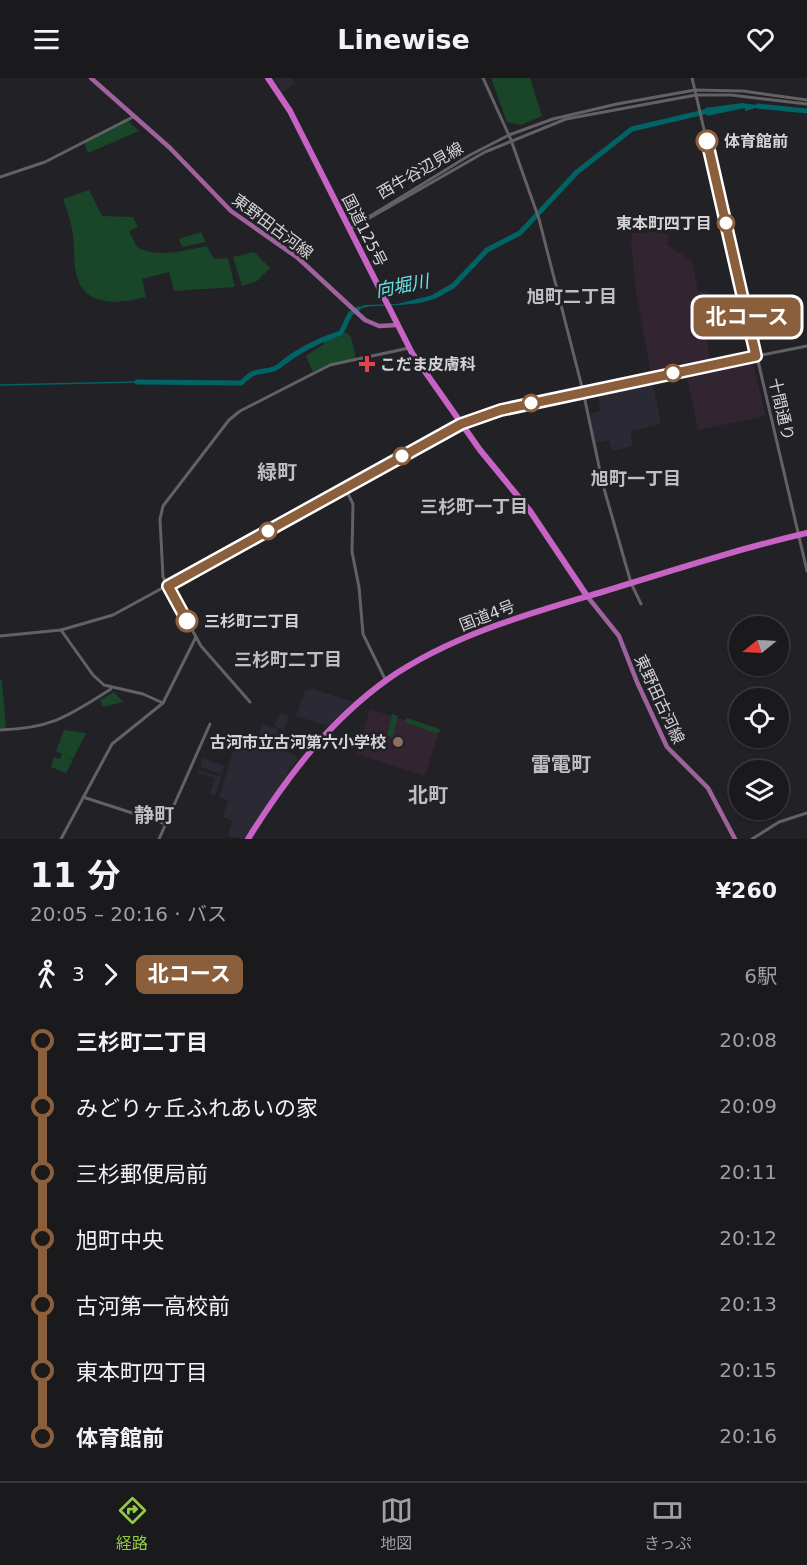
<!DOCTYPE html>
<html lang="ja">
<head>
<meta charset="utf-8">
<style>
	body { margin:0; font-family:"DejaVu Sans","Noto Sans JP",sans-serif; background:#232225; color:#f1f3f6; height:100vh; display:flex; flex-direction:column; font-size:22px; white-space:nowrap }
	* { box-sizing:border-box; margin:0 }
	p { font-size:20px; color:#9fa0a3 }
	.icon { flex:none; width:33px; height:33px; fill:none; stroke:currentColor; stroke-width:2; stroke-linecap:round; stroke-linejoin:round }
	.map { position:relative; height:761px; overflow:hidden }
	.panel { display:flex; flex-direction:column; background:#1a191c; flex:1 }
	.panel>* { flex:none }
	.badge { padding:0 12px; border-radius:9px; font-size:21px; line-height:39px }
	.needle { width:39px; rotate:252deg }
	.fabs { position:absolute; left:729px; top:538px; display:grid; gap:12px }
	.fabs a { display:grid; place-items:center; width:60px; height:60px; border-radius:50%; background:#1a191c; box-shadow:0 2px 4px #0004,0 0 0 2px #38383b; font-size:30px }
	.map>.badge { position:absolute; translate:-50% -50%; box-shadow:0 0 0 3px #fff }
	.legs { display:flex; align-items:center; gap:9px; height:66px; padding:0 30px; font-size:20px }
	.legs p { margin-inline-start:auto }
	.summary { display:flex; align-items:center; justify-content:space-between; height:102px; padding:0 30px }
	h1 { font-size:33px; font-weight:700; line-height:45px }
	ul { padding:0 30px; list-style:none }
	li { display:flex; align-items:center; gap:21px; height:66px; font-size:22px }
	li i { display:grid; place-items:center; width:9px; height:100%; margin:0 8px; background:currentColor }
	li i::after { content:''; width:15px; height:15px; margin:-8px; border:4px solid; border-radius:50%; background:#1a191c }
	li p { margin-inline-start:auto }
	li:first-child i { background:linear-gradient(#0000 50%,currentColor 0) }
	li:last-child i { background:linear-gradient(currentColor 50%,#0000 0) }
	header { display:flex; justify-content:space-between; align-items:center; height:78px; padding:0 30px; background:#1a191c; font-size:27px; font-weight:700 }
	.tab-bar { display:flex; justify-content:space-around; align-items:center; height:84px; border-top:2px solid #38383b; background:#1a191c; font-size:16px; color:#9fa0a3 }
	.tab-bar a { display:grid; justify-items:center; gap:3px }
	.tab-bar .on { color:#92cd3f }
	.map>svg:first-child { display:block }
	.built { fill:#2b2a34 }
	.education { fill:#322430 }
	.green { fill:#194529 }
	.water { fill:#006365 }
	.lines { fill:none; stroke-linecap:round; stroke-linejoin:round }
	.stream { stroke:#006365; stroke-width:1.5 }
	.river { stroke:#006365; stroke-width:5 }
	.minor { stroke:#626166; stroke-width:3 }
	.major { stroke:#9f629f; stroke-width:4.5 }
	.highway { stroke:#c763c5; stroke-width:6 }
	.line-1-casing { stroke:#fff; stroke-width:14 }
	.line-1 { stroke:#8b5e3c; stroke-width:9 }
	.stop-1-dot { fill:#fff; stroke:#8b5e3c; stroke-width:3 }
	.health-dot { fill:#e0444e; stroke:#222126; stroke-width:2 }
	.education-dot { fill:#8d6e63; stroke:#222126; stroke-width:2 }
	.labels { text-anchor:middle; stroke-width:5; stroke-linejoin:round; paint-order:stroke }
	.stop-label { font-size:16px; font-weight:bold; fill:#d4d4d7; stroke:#222126; text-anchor:start }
	.street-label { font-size:16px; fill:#d4d4d7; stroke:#222126 }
	.poi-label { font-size:16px; font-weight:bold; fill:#d4d4d7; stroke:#222126; text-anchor:start }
	.water-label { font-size:18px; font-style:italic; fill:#6ae2e5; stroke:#222126 }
	.neighbourhood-label { font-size:18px; font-weight:bold; fill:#bebec4; stroke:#222126 }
	.quarter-label { font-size:20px; font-weight:bold; fill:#bebec4; stroke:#222126 }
</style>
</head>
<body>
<header><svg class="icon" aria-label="menu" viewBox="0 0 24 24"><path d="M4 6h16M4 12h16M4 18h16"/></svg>Linewise<svg class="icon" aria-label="heart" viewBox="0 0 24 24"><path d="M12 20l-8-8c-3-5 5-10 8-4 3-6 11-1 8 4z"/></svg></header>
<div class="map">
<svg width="807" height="761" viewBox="0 0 807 761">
	<rect width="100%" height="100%" fill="#222126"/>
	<g class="built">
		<polygon points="275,0 290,0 295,5 283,14 274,2"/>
		<polygon points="652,302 661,346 630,353 633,368 612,373 609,362 595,365 590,336 601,333 597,314"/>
		<polygon points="313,611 353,624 328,648 296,638 305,613"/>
		<polygon points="280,635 289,637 284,652 274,648"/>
		<polygon points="262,646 278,651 274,665 258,660"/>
		<polygon points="238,657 294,676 297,681 245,761 228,758 232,743 223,739 228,722 219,720"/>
		<polygon points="203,680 224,688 221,696 200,689"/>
		<polygon points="199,692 221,699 215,718 210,716 215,700 198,695"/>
	</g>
	<g class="education">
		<polygon points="655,154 669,157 667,167 692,183 698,213 707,212 710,231 714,230 715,236 708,237 706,231 701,232 711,283 651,297 636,213 631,166 632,155"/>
		<polygon points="750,283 753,286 766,338 698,352 686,296"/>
		<polygon points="370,631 439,653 425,698 356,676"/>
	</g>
	<g class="green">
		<polygon points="491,0 530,0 542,38 521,47 507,44"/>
		<polygon points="125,40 139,53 88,75 84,65 114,50"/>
		<path d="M 89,112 L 102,138 L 133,139 L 138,149 L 129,153 L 137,169 C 159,181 184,172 207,168 L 214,181 L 228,180 L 235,209 L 174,213 L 169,194 L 142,201 L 146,219 C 120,226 83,230 76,195 C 73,183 75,170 73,158 C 72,145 67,133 63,121 Z"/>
		<polygon points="201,154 206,164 182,169 179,161"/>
		<polygon points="254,174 270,190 257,203 242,208 233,179"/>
		<polygon points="346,254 351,259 356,281 328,286 313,294 306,278 319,269 322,274 320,269 324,266 323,263 339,259"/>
		<polygon points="0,602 2,602 6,651 0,651"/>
		<polygon points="114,614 123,624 103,629 100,622"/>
		<polygon points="392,636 398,638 393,659 387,658"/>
		<polygon points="407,640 439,651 441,654 435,655 404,644"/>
		<polygon points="64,652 86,655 73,681 63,676 73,682 66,695 51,689 54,679 60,681 62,676 56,673"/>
	</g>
	<g class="water">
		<polygon points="742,25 763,28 745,33 745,30 707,38 705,30"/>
		<path d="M 441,215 C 431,230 384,226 366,229 C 361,230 357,233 353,233 L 364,227 L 397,226 Z"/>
	</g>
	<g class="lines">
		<polyline class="stream" points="0,307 137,304"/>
		<g class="river">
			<polyline points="758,28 807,33"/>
			<polyline points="435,218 453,208 487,172 520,155 577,94 632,51 713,32"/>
			<path d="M 137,304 L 241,305 C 245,302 248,298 252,296 C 260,292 273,294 279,288 C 297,273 319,262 341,255 L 350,236 L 358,231"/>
		</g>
		<g class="minor">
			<polyline points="483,0 511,62 539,141 583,313 603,407 631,505 641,526"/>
			<polyline points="692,0 807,493"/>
			<polyline points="0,99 45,84 133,39"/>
			<polyline points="352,150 485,74 566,41 696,17 731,17 807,26"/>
			<polyline points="349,151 470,77 509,57 553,41 617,26 695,12 743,13 807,22"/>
			<polyline points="345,410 353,426 352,474 359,509 363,556 385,601"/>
			<polyline points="61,552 93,597 104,607 143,616 163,625"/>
			<polyline points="0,558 61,552 113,537 474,340 583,313 807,268"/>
			<polyline points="250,624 201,568 163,499 160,441 163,428 229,342 240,333 330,287 409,270"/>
			<path d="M 0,652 C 53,650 68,638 111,611"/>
			<polyline points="83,719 166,746"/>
			<polyline points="61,761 112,666 163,625 196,559"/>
			<polyline points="159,761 210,646"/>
			<polyline points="752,761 779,744 807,735"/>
		</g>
		<g class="major">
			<polyline points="91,0 170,70 231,133 298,180 365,242 379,248 398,247"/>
			<polyline points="587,518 619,558 637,604 667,669 708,710 735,761"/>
		</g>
		<g class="highway">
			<polyline points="268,0 290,33 412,275 480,372 530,433 587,518"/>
			<path d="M 248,761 C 286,700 329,643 388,601 C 452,557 528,536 602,514 C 670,493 738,471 807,455"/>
		</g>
	</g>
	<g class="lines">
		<defs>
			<polyline id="line-1" points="187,543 168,508 461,346 501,332 756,278 707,63"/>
		</defs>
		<use href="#line-1" class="line-1-casing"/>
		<use href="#line-1" class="line-1"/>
	</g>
	<g class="stop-1-dot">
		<circle cx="707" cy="63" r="10"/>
		<circle cx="726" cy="145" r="8"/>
		<circle cx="673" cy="295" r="8"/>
		<circle cx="531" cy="325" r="8"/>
		<circle cx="402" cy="378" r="8"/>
		<circle cx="268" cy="453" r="8"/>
		<circle cx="187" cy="543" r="10"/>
	</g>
	<path class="health-dot" d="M364 277h6v6h6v6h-6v6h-6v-6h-6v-6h6z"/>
	<circle class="education-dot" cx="398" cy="664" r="6"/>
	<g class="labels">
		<g class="stop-label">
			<text x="724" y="69">体育館前</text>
			<text x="712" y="151" text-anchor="end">東本町四丁目</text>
			<text x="204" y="549">三杉町二丁目</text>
		</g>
		<g class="street-label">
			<text transform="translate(420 92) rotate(-30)" y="6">西牛谷辺見線</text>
			<text transform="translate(273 148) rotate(37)" y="6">東野田古河線</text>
			<text transform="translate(365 152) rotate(63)" y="6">国道125号</text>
			<text transform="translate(782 331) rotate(77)" y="6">十間通り</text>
			<text transform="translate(487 537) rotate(-21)" y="6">国道4号</text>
			<text transform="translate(660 621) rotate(65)" y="6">東野田古河線</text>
		</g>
		<g class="poi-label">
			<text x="380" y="292">こだま皮膚科</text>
			<text x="386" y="670" text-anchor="end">古河市立古河第六小学校</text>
		</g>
		<g class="water-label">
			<text transform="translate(402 208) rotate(-11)" y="6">向堀川</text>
		</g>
		<g class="neighbourhood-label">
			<text x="572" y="225">旭町二丁目</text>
			<text x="636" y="407">旭町一丁目</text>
			<text x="474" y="435">三杉町一丁目</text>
			<text x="288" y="588">三杉町二丁目</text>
		</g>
		<g class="quarter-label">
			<text x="277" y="401">緑町</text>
			<text x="561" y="693">雷電町</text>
			<text x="428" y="724">北町</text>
			<text x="154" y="744">静町</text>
		</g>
	</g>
</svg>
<div class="fabs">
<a><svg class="needle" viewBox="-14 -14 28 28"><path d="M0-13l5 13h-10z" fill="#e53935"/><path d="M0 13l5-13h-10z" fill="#9fa0a3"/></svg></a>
<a><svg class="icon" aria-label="locate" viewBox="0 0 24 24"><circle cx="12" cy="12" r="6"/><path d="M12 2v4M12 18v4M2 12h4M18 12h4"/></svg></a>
<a><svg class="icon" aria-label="layers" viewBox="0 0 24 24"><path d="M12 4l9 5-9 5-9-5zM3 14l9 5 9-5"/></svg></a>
</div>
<b class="badge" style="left:747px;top:239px;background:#8b5e3c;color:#fff">北コース</b>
</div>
<section class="panel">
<div class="summary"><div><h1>11 分</h1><p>20:05 – 20:16 · バス</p></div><b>¥260</b></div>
<div class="legs"><svg class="icon" aria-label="walk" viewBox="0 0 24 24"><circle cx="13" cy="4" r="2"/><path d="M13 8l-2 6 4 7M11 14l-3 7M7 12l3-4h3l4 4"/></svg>3<svg class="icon" aria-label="forward" viewBox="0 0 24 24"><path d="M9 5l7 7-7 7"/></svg><b class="badge" style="background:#8b5e3c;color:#fff">北コース</b><p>6駅</p></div>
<ul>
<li><i style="color:#8b5e3c"></i><b>三杉町二丁目</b><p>20:08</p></li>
<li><i style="color:#8b5e3c"></i><span>みどりヶ丘ふれあいの家</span><p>20:09</p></li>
<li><i style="color:#8b5e3c"></i><span>三杉郵便局前</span><p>20:11</p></li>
<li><i style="color:#8b5e3c"></i><span>旭町中央</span><p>20:12</p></li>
<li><i style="color:#8b5e3c"></i><span>古河第一高校前</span><p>20:13</p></li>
<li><i style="color:#8b5e3c"></i><span>東本町四丁目</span><p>20:15</p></li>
<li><i style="color:#8b5e3c"></i><b>体育館前</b><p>20:16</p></li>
</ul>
</section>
<nav class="tab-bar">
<a class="on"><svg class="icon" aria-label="directions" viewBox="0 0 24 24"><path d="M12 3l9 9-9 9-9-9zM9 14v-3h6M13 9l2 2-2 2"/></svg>経路</a>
<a><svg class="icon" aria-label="map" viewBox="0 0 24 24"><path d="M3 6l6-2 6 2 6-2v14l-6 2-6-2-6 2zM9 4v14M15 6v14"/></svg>地図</a>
<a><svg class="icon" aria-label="tickets" viewBox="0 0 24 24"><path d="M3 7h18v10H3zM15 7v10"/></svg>きっぷ</a>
</nav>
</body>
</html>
